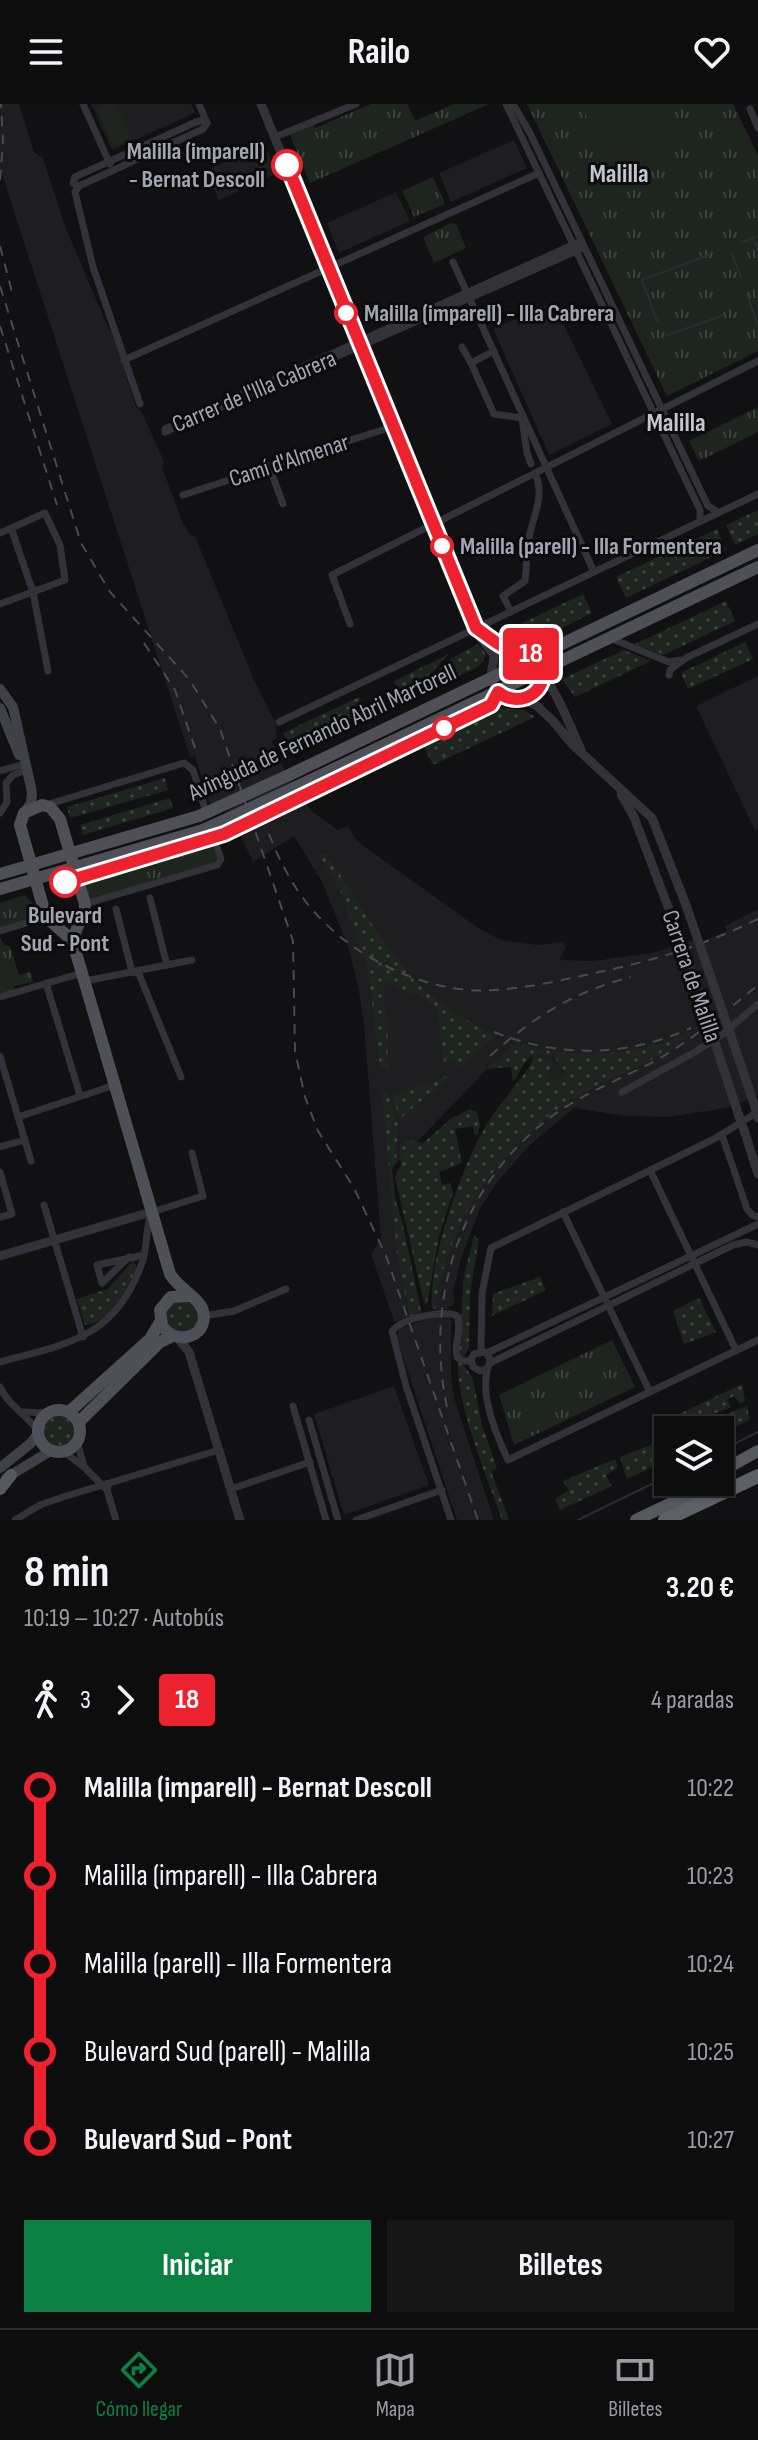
<!DOCTYPE html>
<html lang="es">
<head>
<meta charset="utf-8">
<style>
	body { margin:0; font-family:"Sofia Sans Condensed",sans-serif; background:#161617; color:#f1f3f6; height:100vh; display:flex; flex-direction:column; font-size:30px; white-space:nowrap }
	* { box-sizing:border-box; margin:0 }
	p { font-size:26px; color:#9a9c9e }
	.icon { flex:none; width:44px; height:44px; fill:none; stroke:currentColor; stroke-width:2; stroke-linecap:round; stroke-linejoin:round }
	.map { position:relative; height:1416px; overflow:hidden }
	.sheet { display:flex; flex-direction:column; background:#0d0d0e; flex:1 }
	.sheet>* { flex:none }
	.badge { padding:0 16px; border-radius:6px; font-size:28px; line-height:52px }
	.controls { position:absolute; left:654px; top:1312px; display:grid; gap:16px }
	.controls a { display:grid; place-items:center; width:80px; height:80px; border-radius:0px; background:#0d0d0e; box-shadow:0 2px 6px #0004,0 0 0 2px #2d2d2e; font-size:40px }
	.map>.badge { position:absolute; translate:-50% -50%; box-shadow:0 0 0 4px #fff }
	.legs { display:flex; align-items:center; gap:12px; height:88px; padding:0 24px; font-size:26px }
	.legs p { margin-inline-start:auto }
	.head { display:flex; align-items:center; justify-content:space-between; height:136px; padding:0 24px }
	h1 { font-size:44px; font-weight:700; line-height:60px }
	.primary-button { display:flex; gap:16px; margin-top:auto; padding:16px 24px }
	.primary-button a { flex:1; height:92px; border-radius:0px; background:#0b8043; color:#fff; font-size:32px; font-weight:700; line-height:92px; text-align:center }
	.primary-button a+a { background:#161617; color:#f1f3f6 }
	ul { padding:0 24px; list-style:none }
	li { display:flex; align-items:center; gap:28px; height:88px; font-size:30px }
	li i { display:grid; place-items:center; width:12px; height:100%; margin:0 10px; background:currentColor }
	li i::after { content:''; width:20px; height:20px; margin:-10px; border:6px solid; border-radius:50%; background:#0d0d0e }
	li p { margin-inline-start:auto }
	li:first-child i { background:linear-gradient(#0000 50%,currentColor 0) }
	li:last-child i { background:linear-gradient(currentColor 50%,#0000 0) }
	header { display:flex; justify-content:space-between; align-items:center; height:104px; padding:0 24px; background:#0d0d0e; font-size:36px; font-weight:700 }
	.tabs { display:flex; justify-content:space-around; align-items:center; height:112px; border-top:2px solid #2d2d2e; background:#0d0d0e; font-size:22px; color:#9a9c9e }
	.tabs a { display:grid; justify-items:center; gap:4px }
	.tabs .on { color:#0b8043 }
	.map>svg:first-child { display:block }
	.built { fill:#1e1d20 }
	.grass { fill:url(#grass-dots) }
	.park { fill:url(#park-tufts) }
	.pitch { fill:#1e251f }
	.lines { fill:none; stroke-linecap:round; stroke-linejoin:round }
	.stream { stroke:#282e36; stroke-width:2 }
	.minor { stroke:#323238; stroke-width:7 }
	.tertiary { stroke:#323238; stroke-width:9 }
	.secondary { stroke:#404148; stroke-width:10 }
	.primary { stroke:#4e4f57; stroke-width:12 }
	.trunk { stroke:#565860; stroke-width:12 }
	.motorway { stroke:#5e6068; stroke-width:14 }
	.rail { stroke:#494a51; stroke-width:2; stroke-dasharray:10 8; stroke-linecap:butt }
	.tertiary-bridge { stroke:#323238; stroke-width:9 }
	.primary-bridge { stroke:#4e4f57; stroke-width:12 }
	.line-1-casing { stroke:#fff; stroke-width:18 }
	.line-1 { stroke:#ed222e; stroke-width:12 }
	.stop-1-dot { fill:#fff; stroke:#ed222e; stroke-width:4 }
	.labels { text-anchor:middle; stroke-width:6; stroke-linejoin:round; paint-order:stroke }
	.stop-label { font-size:24px; font-weight:bold; fill:#a3a5b3; stroke:#0c0c0e; text-anchor:start }
	.street-label { font-size:24px; fill:#a3a5b3; stroke:#0c0c0e }
	.neighbourhood-label { font-size:26px; font-weight:bold; fill:#c4c5cf; stroke:#0c0c0e }
</style>
</head>
<body>
<header><svg class="icon" aria-label="menu" viewBox="0 0 24 24"><path d="M4 6h16M4 12h16M4 18h16"/></svg>Railo<svg class="icon" aria-label="heart" viewBox="0 0 24 24"><path d="M12 20l-8-8c-3-5 5-10 8-4 3-6 11-1 8 4z"/></svg></header>
<div class="map">
<svg width="758" height="1416" viewBox="0 0 758 1416">
	<defs>
		<pattern id="grass-dots" width="8" height="8" patternUnits="userSpaceOnUse" patternTransform="scale(2)"><rect width="8" height="8" fill="#1e251f"/><path d="M2 2h.1M6 6h.1" fill="none" stroke="#3c423d" stroke-width="1.8" stroke-linecap="round"/></pattern>
		<pattern id="park-tufts" width="24" height="20" patternUnits="userSpaceOnUse" patternTransform="scale(2)"><rect width="24" height="20" fill="#1e251f"/><path d="M3 7l-1-3M5 7V3M7 7l1-3M15 17l-1-3M17 17v-4M19 17l1-3" fill="none" stroke="#3c423d"/></pattern>
	</defs>
	<rect width="100%" height="100%" fill="#111113"/>
	<g class="built">
		<polygon points="0,0 19,0 34,48 43,54 65,122 109,226 113,230 136,303 141,307 164,357 162,363 183,420 186,422 189,430 195,432 254,576 275,618 277,633 272,637 281,660 311,707 338,726 348,722 356,736 369,746 477,823 501,836 538,841 563,838 566,843 559,856 593,857 652,849 696,835 700,838 727,827 725,822 758,805 758,992 726,1004 667,1013 625,1012 574,1004 530,1041 498,1077 480,1104 461,1155 453,1188 455,1199 447,1205 435,1206 432,1204 432,1198 438,1155 454,1096 485,1023 531,960 534,948 487,965 392,1064 395,1094 403,1122 422,1211 401,1218 394,1217 371,1150 381,1134 364,921 358,881 348,842 322,778 294,732 253,758 223,695 210,701 195,652 190,653 0,64"/>
		<polygon points="91,0 191,0 195,9 112,46"/>
		<polygon points="514,36 527,64 451,98 439,69"/>
		<polygon points="265,40 277,70 219,96 206,67"/>
		<polygon points="396,88 410,117 339,149 327,119"/>
		<polygon points="553,198 612,320 549,351 493,225"/>
		<polygon points="758,572 758,725 755,726 696,602"/>
		<polygon points="436,1212 448,1212 451,1217 451,1270 454,1294 494,1416 457,1416 397,1235 399,1225"/>
		<polygon points="394,1282 429,1381 344,1411 314,1310"/>
	</g>
	<g class="grass">
		<polygon points="758,406 758,430 735,441 726,421"/>
		<polygon points="717,425 726,446 626,494 616,473"/>
		<path d="M 583,490 L 592,509 C 568,520 522,550 499,530 Z"/>
		<polygon points="726,497 735,517 663,551 635,540"/>
		<polygon points="745,538 753,555 688,585 681,569"/>
		<polygon points="478,540 486,550 483,558 476,564 419,590 447,557"/>
		<polygon points="624,546 651,557 575,593 562,575"/>
		<path d="M 451,549 C 431,564 426,583 402,595 L 394,577 Z"/>
		<polygon points="359,593 368,611 292,648 283,629"/>
		<polygon points="499,604 524,606 535,613 433,661 423,641"/>
		<polygon points="165,674 168,686 70,714 67,703"/>
		<polygon points="170,694 173,704 83,731 80,721"/>
		<path d="M 325,749 C 361,798 389,858 437,896 C 455,910 475,921 495,932 L 458,965 L 456,956 L 444,958 L 437,905 L 420,892 L 400,885 L 389,878 L 385,879 L 383,885 L 388,928 L 388,963 L 380,965 L 368,865 L 341,788 L 320,752 Z"/>
		<path d="M 694,926 C 668,954 625,966 592,984 C 508,1029 448,1110 435,1206 L 432,1204 C 428,1157 462,1061 487,1020 C 501,997 521,978 534,955 L 541,953 L 552,957 L 553,960 L 548,969 L 550,976 L 562,975 L 566,969 L 554,952 C 525,946 527,958 513,978 L 511,963 L 487,965 L 516,939 C 575,957 638,953 694,926 Z"/>
		<polygon points="454,969 400,1015 392,992"/>
		<polygon points="387,987 398,1021 396,1058 392,1065 395,1094 403,1122 422,1211 410,1215 397,1150 382,988"/>
		<polygon points="470,1005 477,1008 480,1020 478,1031 474,1030 473,1022 455,1025 462,1059 439,1068 442,1081 450,1079 453,1088 439,1132 428,1195 427,1200 424,1199 395,1073 401,1061 400,1041 406,1036 423,1039 452,1014"/>
		<polygon points="474,1132 479,1135 470,1190 469,1243 464,1253 460,1253 459,1244 464,1171"/>
		<path d="M 133,1157 L 137,1163 C 128,1183 111,1220 85,1221 L 77,1195 L 108,1185 Z"/>
		<polygon points="540,1173 546,1186 492,1212 493,1190"/>
		<polygon points="699,1194 716,1228 684,1240 673,1207"/>
		<circle cx="182" cy="1212" r="16"/>
		<path d="M 458,1259 L 464,1261 L 473,1275 L 482,1321 L 497,1364 L 491,1367 L 509,1416 L 502,1416 C 487,1372 457,1303 458,1259 Z"/>
		<polygon points="742,1280 745,1297 740,1299 734,1292 727,1296 731,1303 683,1322 679,1310"/>
		<polygon points="747,1302 750,1316 720,1330 720,1326 688,1326"/>
		<circle cx="59" cy="1327" r="15"/>
		<polygon points="653,1340 659,1351 668,1346 668,1355 627,1375 620,1353"/>
		<polygon points="615,1355 618,1363 606,1372 612,1382 560,1406 555,1395 569,1386 563,1377"/>
	</g>
	<g class="park">
		<polygon points="371,0 407,0 415,17 454,0 489,0 310,79 290,31 313,20 315,24"/>
		<polygon points="527,0 733,0 758,52 758,247 667,292"/>
		<polygon points="433,73 445,100 414,113 402,87"/>
		<polygon points="451,119 456,120 466,144 434,159 423,133"/>
		<polygon points="758,303 758,328 699,357 689,337"/>
		<polygon points="212,736 217,753 213,761 90,796 84,774"/>
		<polygon points="25,791 35,802 40,813 0,824 0,799"/>
		<polygon points="0,833 4,841 10,842 19,871 31,868 33,878 14,882 15,886 0,891"/>
		<polygon points="612,1236 635,1283 514,1341 499,1291"/>
	</g>
	<g class="pitch">
		<polygon points="108,0 116,0 132,35 113,43 96,5"/>
		<polygon points="582,0 665,0 679,41 606,68"/>
	</g>
	<g class="lines">
		<g class="stream">
			<polyline points="757,133 758,133"/>
			<polyline points="743,138 754,134"/>
			<polyline points="755,138 758,146"/>
			<polyline points="732,150 741,174"/>
			<polyline points="747,191 757,219"/>
			<polyline points="657,217 642,176 709,151"/>
			<polyline points="665,232 724,211"/>
			<polyline points="720,1347 758,1328"/>
			<polyline points="578,1416 668,1372"/>
		</g>
		<g class="minor">
			<polyline points="83,0 110,60"/>
			<polyline points="199,0 207,19"/>
			<polyline points="506,0 700,406 700,417"/>
			<polyline points="513,0 530,29 708,402 718,408"/>
			<polyline points="750,5 758,24"/>
			<polyline points="275,33 356,0"/>
			<polyline points="79,82 73,79 75,73 196,18 204,16 207,19"/>
			<polyline points="582,139 579,138 165,325 165,328 581,145 583,140"/>
			<polyline points="453,158 594,468"/>
			<polyline points="462,243 471,259"/>
			<polyline points="494,247 471,259 494,310 522,314 527,349 531,360"/>
			<polyline points="124,256 539,69"/>
			<polyline points="140,300 93,163 75,88 79,82 203,25 207,19"/>
			<polyline points="269,362 283,400"/>
			<polyline points="183,391 394,322"/>
			<polyline points="11,424 33,488 48,567"/>
			<polyline points="0,429 45,409 60,441 65,476 0,500"/>
			<path d="M 511,508 L 503,492 L 525,477 C 527,461 526,441 531,425 C 536,406 544,389 535,369"/>
			<polyline points="350,520 332,471 758,257"/>
			<polyline points="610,534 669,558 680,556"/>
			<polyline points="669,571 670,566 686,554 758,520"/>
			<polyline points="279,618 758,390"/>
			<polyline points="0,667 24,660"/>
			<polyline points="46,701 184,659 193,666 207,711"/>
			<polyline points="0,709 7,698 6,679 13,671 26,666"/>
			<polyline points="150,794 167,861"/>
			<polyline points="85,800 217,761 221,755 210,723"/>
			<polyline points="116,805 132,868 139,870 181,973"/>
			<polyline points="0,827 46,813"/>
			<polyline points="85,877 192,856"/>
			<polyline points="46,879 79,988"/>
			<polyline points="0,893 82,869"/>
			<polyline points="0,952 31,1057"/>
			<polyline points="622,988 695,948 723,930 758,900"/>
			<polyline points="18,1013 115,981"/>
			<polyline points="722,1031 747,1105 752,1111 758,1113"/>
			<polyline points="0,1043 25,1036"/>
			<polyline points="650,1066 736,1246"/>
			<polyline points="0,1068 12,1110 0,1113"/>
			<polyline points="44,1101 83,1233"/>
			<polyline points="152,1108 203,1092 192,1049"/>
			<polyline points="563,1108 650,1288"/>
			<polyline points="129,1153 102,1179 97,1161 144,1151"/>
			<polyline points="203,1212 234,1207 286,1185"/>
			<polyline points="481,1247 482,1189 491,1144 714,1035 758,1008"/>
			<polyline points="487,1249 758,1120"/>
			<path d="M 0,1258 C 71,1239 117,1233 143,1156 C 147,1142 146,1127 150,1113"/>
			<polyline points="490,1259 733,1141 747,1138 758,1141"/>
			<path d="M 488,1264 L 480,1267 L 473,1263 L 471,1255 L 474,1250 L 485,1248 L 490,1254 C 490,1261 486,1266 486,1273 C 483,1299 497,1332 508,1356 L 758,1236"/>
			<path d="M 0,1283 C 8,1301 27,1311 38,1327"/>
			<polyline points="293,1302 326,1416"/>
			<polyline points="24,1308 48,1309"/>
			<polyline points="309,1316 338,1416"/>
			<polyline points="77,1338 84,1362"/>
			<polyline points="63,1347 85,1364 107,1386"/>
			<polyline points="108,1382 107,1386 116,1416"/>
			<polyline points="231,1385 310,1358"/>
			<polyline points="15,1416 40,1401 63,1393 219,1346"/>
			<polyline points="356,1416 442,1386"/>
			<path d="M 451,1416 L 406,1282 L 392,1227 C 402,1215 443,1205 457,1212 C 463,1225 453,1239 457,1253 L 462,1257 L 471,1257"/>
		</g>
		<g class="tertiary">
			<path d="M 261,0 L 472,515 L 480,533 L 494,551 C 494,559 490,567 492,575 C 498,617 563,587 536,555 C 526,544 513,548 502,542 C 493,537 485,530 476,524"/>
			<path d="M 541,567 C 558,591 569,619 581,646"/>
			<polyline points="524,595 537,602 553,617 573,641 652,714 686,801"/>
			<polyline points="621,690 634,713 670,808"/>
			<polyline points="731,932 755,1003"/>
			<polyline points="715,939 739,1012"/>
			<polyline points="745,1029 758,1070"/>
			<polyline points="0,1152 151,1108"/>
			<polyline points="177,1233 189,1248 240,1416"/>
		</g>
		<g class="secondary">
			<polyline points="0,585 13,603 32,688 31,699 24,709"/>
			<polyline points="0,604 19,651"/>
			<polyline points="0,1364 31,1339 38,1329"/>
			<polyline points="6,1374 52,1346"/>
		</g>
		<g class="primary">
			<polyline points="289,671 758,446"/>
			<polyline points="296,683 758,463"/>
			<polyline points="0,770 199,712"/>
			<polyline points="0,785 203,726"/>
			<path d="M 74,838 L 46,813 L 20,721 L 24,709 L 42,701 L 50,703 L 60,715 L 85,800 C 85,813 78,818 75,830 C 72,842 79,858 82,869 L 170,1170 C 178,1184 197,1192 202,1204 C 212,1230 178,1245 162,1222 L 160,1206 L 171,1193 L 189,1192"/>
			<circle cx="59" cy="1327" r="21"/>
			<polyline points="69,1308 150,1235 160,1218"/>
			<polyline points="79,1318 160,1238 173,1232"/>
		</g>
		<g class="trunk">
			<polyline points="720,1368 758,1347"/>
			<polyline points="0,1385 11,1371"/>
			<polyline points="636,1416 716,1378"/>
		</g>
		<polyline class="motorway" points="665,1416 758,1372"/>
		<g class="rail">
			<polyline points="0,76 3,37 1,0"/>
			<polyline points="0,142 13,192"/>
			<polyline points="0,182 81,439 110,488 189,575 220,625 293,837 295,947 305,993 318,1027 354,1084 386,1152 478,1416"/>
			<polyline points="0,222 57,401"/>
			<polyline points="144,539 175,586 197,650"/>
			<path d="M 269,730 C 281,761 298,793 323,817 C 364,859 434,891 494,886 C 526,884 559,877 590,870 C 653,857 700,843 758,815"/>
			<path d="M 494,928 C 559,954 627,953 691,924"/>
			<path d="M 490,952 C 532,914 575,887 631,873"/>
			<path d="M 447,1303 C 424,1196 460,1083 548,1015 C 581,990 619,976 655,957 C 692,936 725,908 758,881"/>
		</g>
		<g class="tertiary-bridge">
			<polyline points="686,801 731,932"/>
			<polyline points="670,808 715,939"/>
			<polyline points="755,1003 758,1014"/>
			<polyline points="739,1012 745,1029"/>
		</g>
		<g class="primary-bridge">
			<polyline points="199,712 289,671"/>
			<polyline points="203,726 296,683"/>
		</g>
	</g>
	<g class="lines">
		<defs>
			<path id="line-1" d="M 65,778 L 224,730 L 491,601 L 498,588 C 523,608 556,581 537,556 C 528,544 514,548 502,542 C 493,537 485,530 476,524 L 287,61"/>
		</defs>
		<use href="#line-1" class="line-1-casing"/>
		<use href="#line-1" class="line-1"/>
	</g>
	<g class="stop-1-dot">
		<circle cx="287" cy="61" r="14"/>
		<circle cx="346" cy="209" r="10"/>
		<circle cx="442" cy="442" r="10"/>
		<circle cx="444" cy="624" r="10"/>
		<circle cx="65" cy="778" r="14"/>
	</g>
	<g class="labels">
		<g class="stop-label">
			<text x="265" y="55" text-anchor="end">Malilla (imparell)<tspan x="265" dy="28">- Bernat Descoll</tspan></text>
			<text x="364" y="217">Malilla (imparell) - Illa Cabrera</text>
			<text x="460" y="450">Malilla (parell) - Illa Formentera</text>
			<text x="65" y="819" text-anchor="middle">Bulevard<tspan x="65" dy="28">Sud - Pont</tspan></text>
		</g>
		<g class="street-label">
			<text transform="translate(254 287) rotate(-23)" y="8">Carrer de l'Illa Cabrera</text>
			<text transform="translate(289 356) rotate(-18)" y="8">Camí d'Almenar</text>
			<text transform="translate(322 628) rotate(-25)" y="8">Avinguda de Fernando Abril Martorell</text>
			<text transform="translate(692 872) rotate(71)" y="8">Carrera de Malilla</text>
		</g>
		<g class="neighbourhood-label">
			<text x="619" y="78">Malilla</text>
			<text x="676" y="327">Malilla</text>
		</g>
	</g>
</svg>
<div class="controls">
<a><svg class="icon" aria-label="layers" viewBox="0 0 24 24"><path d="M12 4l9 5-9 5-9-5zM3 14l9 5 9-5"/></svg></a>
</div>
<b class="badge" style="left:531px;top:550px;background:#ed222e;color:#fff">18</b>
</div>
<section class="sheet">
<div class="head"><div><h1>8 min</h1><p>10:19 – 10:27 · Autobús</p></div><b>3.20 €</b></div>
<div class="legs"><svg class="icon" aria-label="walk" viewBox="0 0 24 24"><circle cx="13" cy="4" r="2"/><path d="M13 8l-2 6 4 7M11 14l-3 7M7 12l3-4h3l4 4"/></svg>3<svg class="icon" aria-label="forward" viewBox="0 0 24 24"><path d="M9 5l7 7-7 7"/></svg><b class="badge" style="background:#ed222e;color:#fff">18</b><p>4 paradas</p></div>
<ul>
<li><i style="color:#ed222e"></i><b>Malilla (imparell) - Bernat Descoll</b><p>10:22</p></li>
<li><i style="color:#ed222e"></i><span>Malilla (imparell) - Illa Cabrera</span><p>10:23</p></li>
<li><i style="color:#ed222e"></i><span>Malilla (parell) - Illa Formentera</span><p>10:24</p></li>
<li><i style="color:#ed222e"></i><span>Bulevard Sud (parell) - Malilla</span><p>10:25</p></li>
<li><i style="color:#ed222e"></i><b>Bulevard Sud - Pont</b><p>10:27</p></li>
</ul>
<div class="primary-button"><a>Iniciar</a><a>Billetes</a></div>
</section>
<nav class="tabs">
<a class="on"><svg class="icon" aria-label="directions" viewBox="0 0 24 24"><path d="M12 3l9 9-9 9-9-9zM9 14v-3h6M13 9l2 2-2 2"/></svg>Cómo llegar</a>
<a><svg class="icon" aria-label="map" viewBox="0 0 24 24"><path d="M3 6l6-2 6 2 6-2v14l-6 2-6-2-6 2zM9 4v14M15 6v14"/></svg>Mapa</a>
<a><svg class="icon" aria-label="tickets" viewBox="0 0 24 24"><path d="M3 7h18v10H3zM15 7v10"/></svg>Billetes</a>
</nav>
</body>
</html>
